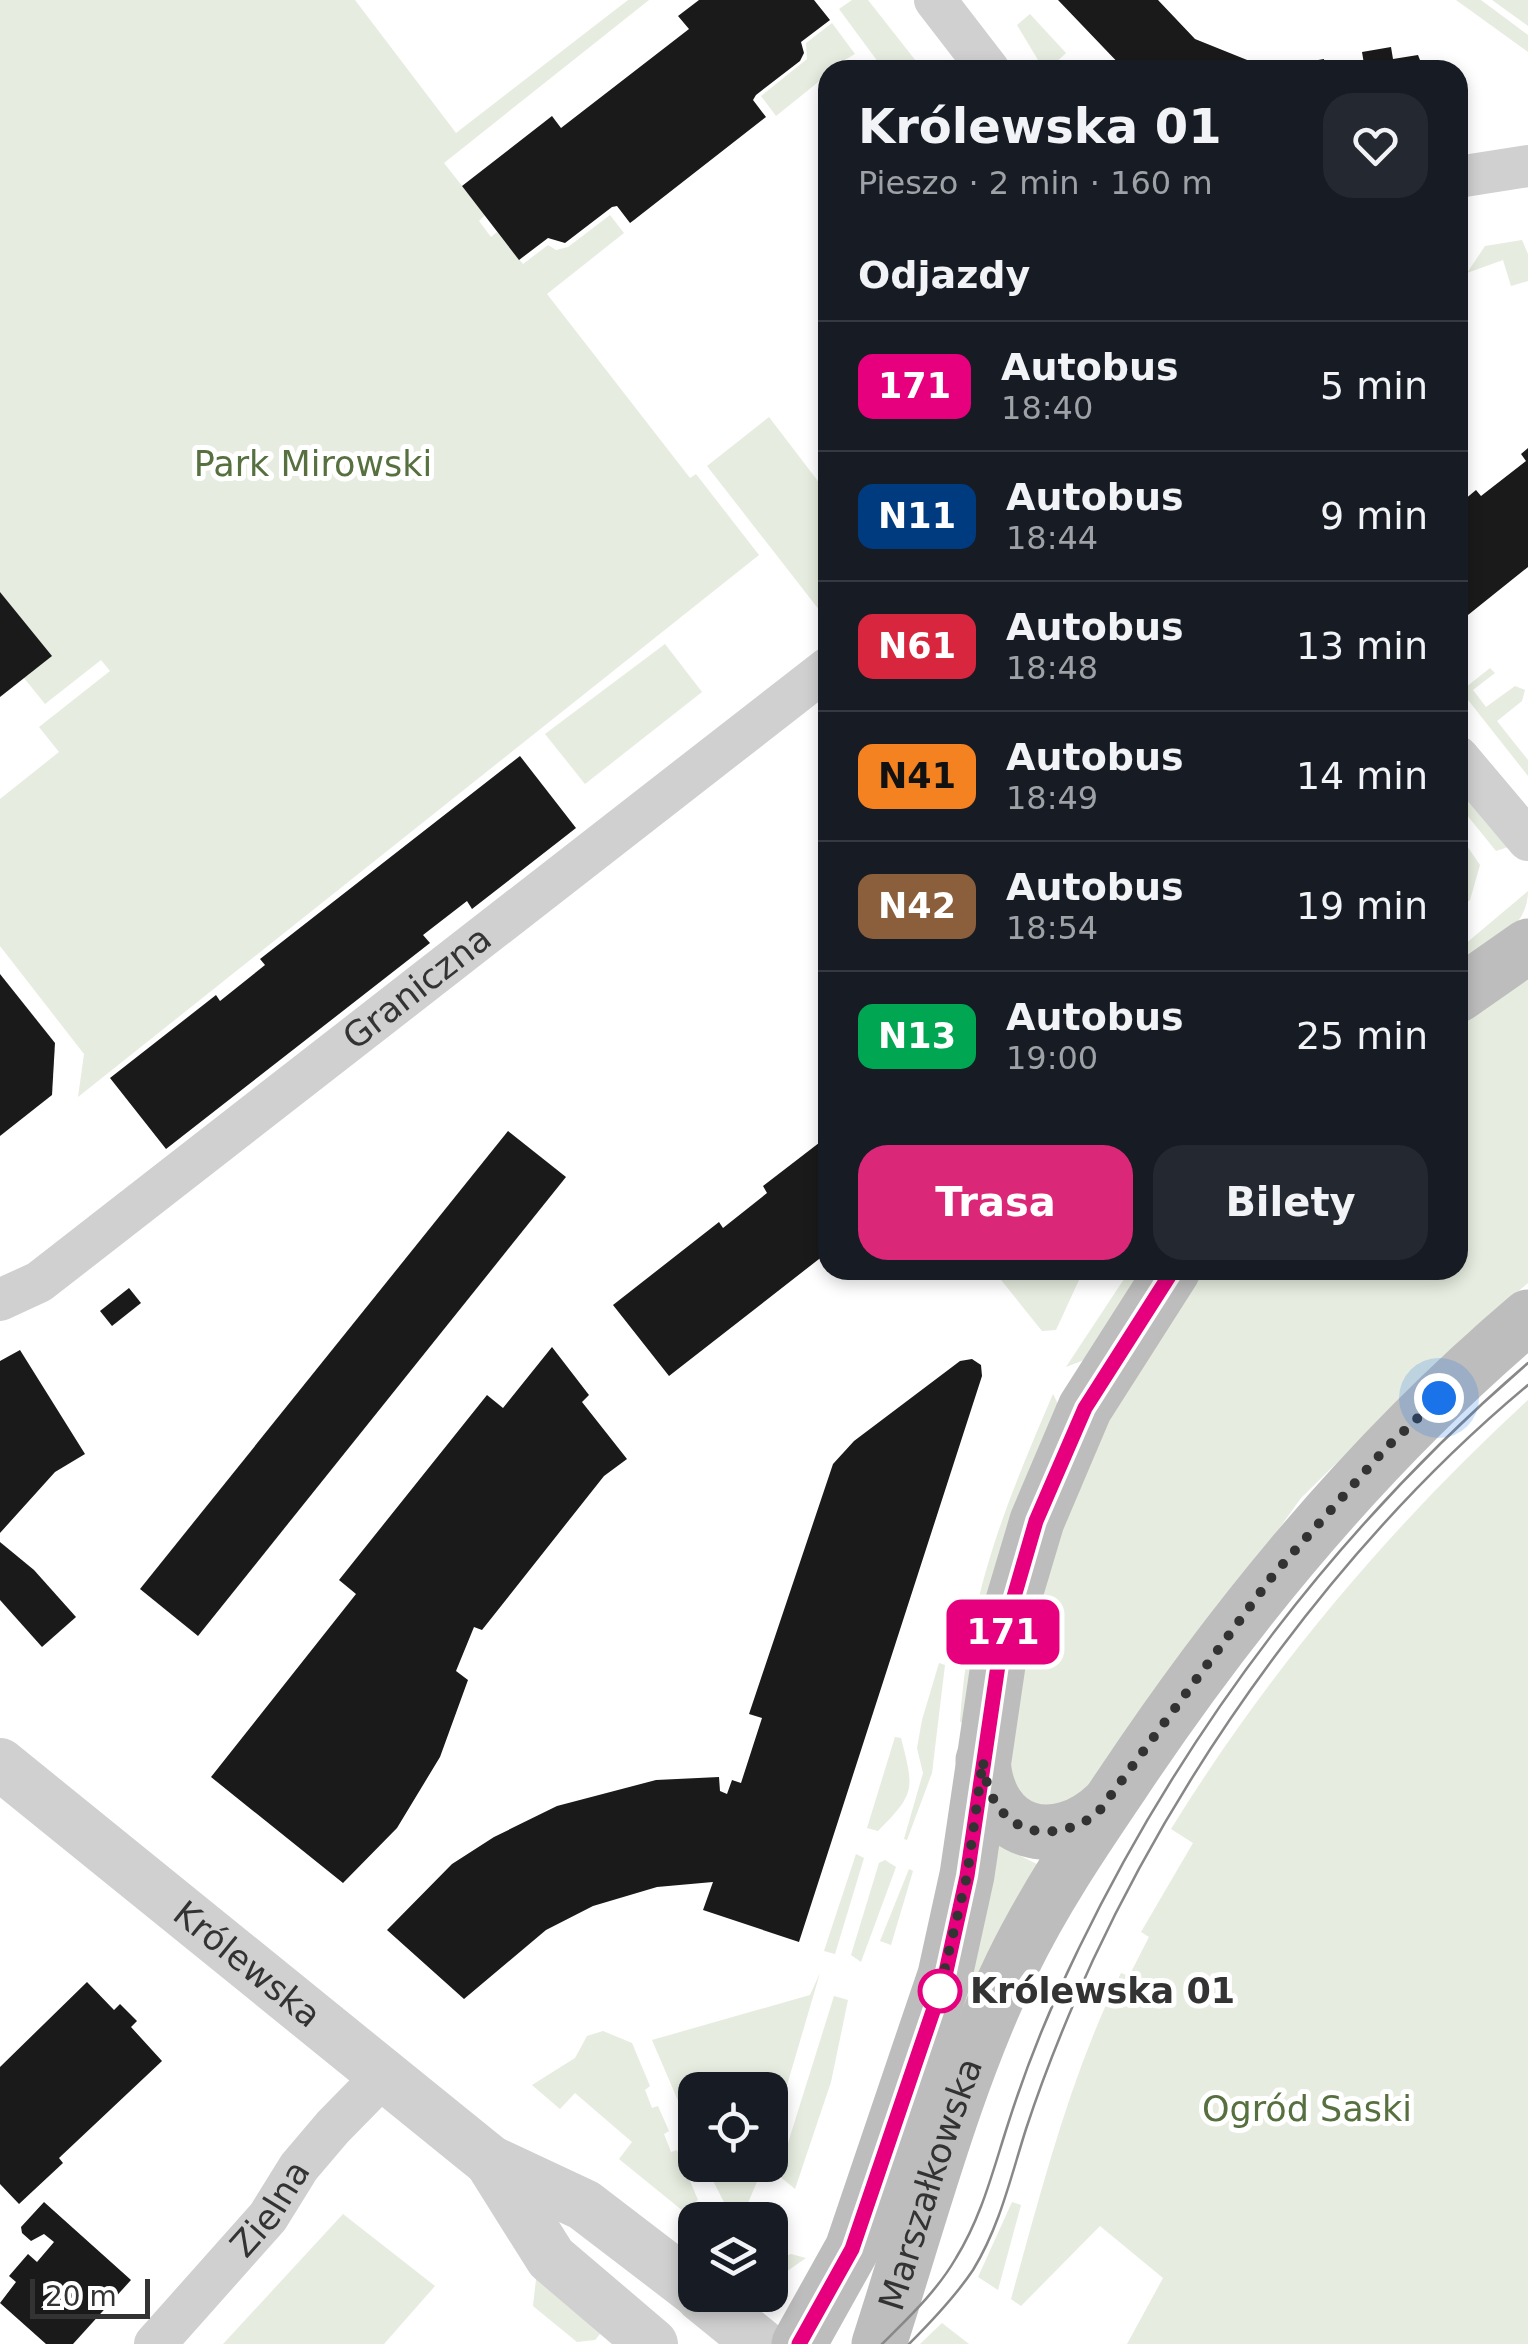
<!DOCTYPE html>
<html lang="pl">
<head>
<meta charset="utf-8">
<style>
	body { margin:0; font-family:"DejaVu Sans",sans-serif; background:#242831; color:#f1f3f6; height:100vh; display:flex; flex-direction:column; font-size:38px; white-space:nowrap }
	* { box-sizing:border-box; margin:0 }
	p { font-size:32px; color:#9ea1a6 }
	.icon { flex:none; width:55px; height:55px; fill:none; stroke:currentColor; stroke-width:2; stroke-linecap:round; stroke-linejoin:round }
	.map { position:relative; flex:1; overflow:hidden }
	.drawer { position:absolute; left:818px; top:60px; width:650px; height:1220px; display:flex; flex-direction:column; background:#171b24; border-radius:30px; box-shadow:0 5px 15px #0003 }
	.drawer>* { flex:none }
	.badge { padding:0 20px; border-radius:15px; font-size:35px; line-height:65px }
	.controls { position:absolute; left:678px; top:2072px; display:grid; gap:20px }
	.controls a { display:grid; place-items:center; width:110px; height:110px; border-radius:20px; background:#171b24; box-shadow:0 5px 15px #0003; font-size:50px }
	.scale { position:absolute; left:30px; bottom:25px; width:120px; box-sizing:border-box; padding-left:10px; border:5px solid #333; border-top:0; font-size:28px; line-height:35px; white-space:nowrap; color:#333; -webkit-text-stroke:8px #fff; paint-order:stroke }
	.you { position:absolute; width:50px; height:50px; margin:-25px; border:8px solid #fff; border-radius:50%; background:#1a73e8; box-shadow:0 0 0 15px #1a73e833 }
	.map>.badge { position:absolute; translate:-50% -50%; box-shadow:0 0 0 5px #fff }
	h2 { padding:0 40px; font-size:38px; line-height:90px }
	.round { display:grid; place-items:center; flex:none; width:105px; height:105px; border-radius:30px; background:#242831 }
	.overview { display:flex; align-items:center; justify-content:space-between; height:170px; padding:0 40px }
	h1 { font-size:48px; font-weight:600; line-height:75px }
	.action { display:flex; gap:20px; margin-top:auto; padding:20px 40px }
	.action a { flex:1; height:115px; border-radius:30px; background:#db2777; color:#fff; font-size:40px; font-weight:600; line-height:115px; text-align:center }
	.action a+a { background:#242831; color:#f1f3f6 }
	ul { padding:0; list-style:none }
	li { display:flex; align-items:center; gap:30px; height:130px; padding:0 40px; border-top:2px solid #363941 }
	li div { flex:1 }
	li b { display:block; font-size:38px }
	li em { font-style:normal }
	li .badge { min-width:110px; font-weight:700; text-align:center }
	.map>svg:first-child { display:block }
	.green { fill:#e6ecdf }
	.building { fill:#1a1a1a }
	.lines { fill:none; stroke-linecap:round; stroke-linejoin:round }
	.minor { stroke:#d0d0d0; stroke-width:42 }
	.tertiary { stroke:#d0d0d0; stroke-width:52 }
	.secondary { stroke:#bdbdbd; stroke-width:55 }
	.tram { stroke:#888; stroke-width:2.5 }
	.line-casing { stroke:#fff; stroke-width:22 }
	.line { stroke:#e6007e; stroke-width:15 }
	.walk { stroke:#333; stroke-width:10; stroke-dasharray:0 18 }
	.stop-dot { fill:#fff; stroke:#e6007e; stroke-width:5 }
	.labels { text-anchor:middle; stroke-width:10; stroke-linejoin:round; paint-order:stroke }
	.park-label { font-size:35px; fill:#56703f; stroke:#fff }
	.street-label { font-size:35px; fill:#333; stroke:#fff }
	.stop-label { font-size:35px; font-weight:bold; fill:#333; stroke:#fff; text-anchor:start }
</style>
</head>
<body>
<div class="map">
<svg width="1528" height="2344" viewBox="0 0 1528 2344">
	<rect width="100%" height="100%" fill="#fff"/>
	<g class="green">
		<polygon points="0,0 355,0 456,133 628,0 649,0 444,163 485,215 479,221 491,237 497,232 523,264 548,245 556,250 568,247 610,215 624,233 547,294 690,478 696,474 759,555 78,1097 84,1054 0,946 0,799 59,752 39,727 110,671 101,660 45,704 24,678 51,656 0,592"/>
		<polygon points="852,0 868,0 923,70 884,70 839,9"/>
		<polygon points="1456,0 1481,0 1528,35 1528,52"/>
		<polygon points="1492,0 1528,0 1528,26"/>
		<polygon points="1030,14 1066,53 1048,70 1044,70 1017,25"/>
		<polygon points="832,23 855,54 828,70 827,75 776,116 761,96 807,59 806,43"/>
		<polygon points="1522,240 1528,254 1528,281 1511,286 1503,260 1467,273 1485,246"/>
		<polygon points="769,417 827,493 827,620 707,466"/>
		<polygon points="665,644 702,692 585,784 545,734"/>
		<polygon points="1490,668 1495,673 1473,690 1486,707 1515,686 1525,690 1522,701 1497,721 1528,760 1528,776 1461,691"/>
		<polygon points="1458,792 1465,793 1508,847 1496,851 1458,804"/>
		<polygon points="1458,833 1480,865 1470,900 1458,910"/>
		<path d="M 1528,891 C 1528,930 1487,948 1458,969 L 1458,950 Z"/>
		<polygon points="1528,971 1528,1283 1468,1333 1301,1498 1091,1791 1049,1809 1026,1801 1005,1769 1015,1680 1071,1485 1198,1270 1458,1270 1458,1018"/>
		<polygon points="993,1270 1077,1270 1079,1280 1056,1330 1042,1331"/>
		<polygon points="1130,1270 1146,1270 1084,1360 1066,1367"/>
		<path d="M 1053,1394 L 1058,1404 L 967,1723 L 960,1722 C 968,1596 1004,1508 1053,1394 Z"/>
		<path d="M 1528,1400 L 1528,2344 L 1127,2344 L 1163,2278 L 1100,2226 L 1021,2306 L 1011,2299 C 1042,2188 1070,2076 1121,1973 L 1129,1976 L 1149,1937 L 1141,1932 L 1193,1843 L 1171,1829 C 1270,1669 1390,1527 1528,1400 Z"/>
		<polygon points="939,1663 945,1665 932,1773 907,1840 904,1839 923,1773 917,1748 922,1720"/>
		<path d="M 895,1737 L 901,1738 C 914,1789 916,1793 878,1831 L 867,1828 Z"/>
		<polygon points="998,1845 1039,1865 898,2182"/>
		<polygon points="856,1854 864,1858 835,1954 824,1951"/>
		<polygon points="885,1860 896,1867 861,1962 851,1955 879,1863"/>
		<polygon points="909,1869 913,1871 891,1945 880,1941"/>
		<polygon points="820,1973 770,2143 770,2090 695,2090 695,2121 688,2124 652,2040 810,1995"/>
		<polygon points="834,1996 848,2000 831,2082 795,2189 778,2175"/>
		<polygon points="603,2031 632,2043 650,2086 645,2090 652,2108 658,2106 669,2131 664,2134 671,2152 677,2150 698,2200 683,2211 619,2159 632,2142 575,2093 560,2109 532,2085 575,2058 587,2036"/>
		<polygon points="705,2165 764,2165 748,2203 727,2208"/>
		<polygon points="1012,2202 1021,2205 998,2290 978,2277"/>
		<polygon points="343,2214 435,2286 384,2344 223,2344"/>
		<polygon points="791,2254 806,2258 770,2283 770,2261"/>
		<polygon points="537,2271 605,2328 595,2340 577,2342 533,2306"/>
		<polygon points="942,2323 969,2344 920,2344"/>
	</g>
	<g class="building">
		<polygon points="699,0 814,0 830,20 801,42 804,53 800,61 756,95 753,100 766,117 634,220 630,223 617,206 612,207 565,243 548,238 519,260 462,186 552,116 561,128 689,29 678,16"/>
		<polygon points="1058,0 1158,0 1195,39 1272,70 1125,70"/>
		<polygon points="1391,47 1393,59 1418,55 1420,60 1442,64 1443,70 1343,70 1364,64 1362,52"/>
		<polygon points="1324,59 1325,70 1296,70 1295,64"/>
		<polygon points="1528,448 1528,567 1458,623 1458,505 1476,490 1481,496 1526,461 1521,454"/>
		<polygon points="0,592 52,656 0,697"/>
		<polygon points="520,756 576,828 472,909 467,901 423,935 430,943 166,1149 110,1078 216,995 220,1001 265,965 260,959"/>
		<polygon points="0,974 55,1043 52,1095 0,1136"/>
		<polygon points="508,1131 566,1177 198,1636 140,1589"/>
		<polygon points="828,1136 828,1252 669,1376 613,1305 719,1222 723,1228 767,1193 763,1186"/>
		<polygon points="129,1288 141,1303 112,1326 100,1311"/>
		<polygon points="552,1347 589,1395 582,1402 627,1459 604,1476 482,1630 474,1627 456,1671 468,1680 440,1757 397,1828 343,1883 211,1777 356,1594 339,1580 487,1395 503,1408"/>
		<polygon points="20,1350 85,1454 55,1472 0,1533 0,1361"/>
		<polygon points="972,1359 981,1365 982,1376 799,1942 703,1910 713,1882 657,1887 593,1906 546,1930 464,1999 387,1930 452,1864 494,1837 557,1806 656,1780 719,1777 720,1791 727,1794 732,1780 741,1783 762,1718 749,1714 833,1464 854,1441 960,1361"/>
		<polygon points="0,1542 34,1570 76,1617 42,1647 0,1600"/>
		<polygon points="87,1982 114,2010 120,2004 137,2021 131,2027 162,2061 59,2158 63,2163 19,2204 0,2184 0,2067"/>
		<polygon points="44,2202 131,2280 73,2344 46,2344 0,2303 16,2282 9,2276 28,2254 37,2262 54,2242 44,2234 31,2241 22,2233 21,2227"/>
	</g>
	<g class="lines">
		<g class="minor">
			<polyline points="935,0 989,70"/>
			<polyline points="1458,177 1528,166"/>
			<polyline points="1458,757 1528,840"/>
			<path id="s1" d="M 0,1300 L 39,1282 L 828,668"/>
			<path id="s2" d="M 155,2344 L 268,2217 L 299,2167 L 333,2127 L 383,2076"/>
		</g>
		<g class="tertiary">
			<path id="s3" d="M 0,1764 L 490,2161 L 584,2205 L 695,2290"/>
			<polyline points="490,2161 551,2258 652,2344"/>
			<polyline points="700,2295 760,2344"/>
		</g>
		<g class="secondary">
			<polyline points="1458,995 1528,946"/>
			<path d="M 983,1760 C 988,1836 1056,1854 1108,1804"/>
			<polyline points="799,2344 852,2249 945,1975 967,1875 1002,1638 1037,1521 1085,1408 1173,1270"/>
			<path id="s4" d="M 879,2344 C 920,2218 954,2085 1012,1965 C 1043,1901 1082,1843 1122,1784 C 1237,1611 1369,1452 1528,1317"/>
		</g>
		<g class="tram">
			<path d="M 882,2344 C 909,2317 937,2291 956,2258 C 982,2216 993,2170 1008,2124 C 1027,2064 1051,2005 1079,1948 C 1187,1725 1341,1524 1528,1363"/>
			<path d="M 909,2344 C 932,2321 955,2297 973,2270 C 1000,2226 1011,2176 1026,2129 C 1045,2071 1068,2015 1093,1960 C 1192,1748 1348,1535 1528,1385"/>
		</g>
	</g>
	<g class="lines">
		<defs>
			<polyline id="line" points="799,2344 852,2249 945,1976 967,1876 1002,1638 1036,1521 1085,1408 1173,1270"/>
		</defs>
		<use href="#line" class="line-casing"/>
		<use href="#line" class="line"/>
		<path class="walk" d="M 940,1991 L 938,1997 L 967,1876 L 983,1760 C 988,1828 1043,1851 1097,1814 L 1274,1574 L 1386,1448 L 1439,1398"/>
	</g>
	<circle class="stop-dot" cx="940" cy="1991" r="20"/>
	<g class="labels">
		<g class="park-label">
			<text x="313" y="476">Park Mirowski</text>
			<text x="1307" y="2121">Ogród Saski</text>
		</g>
		<g class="street-label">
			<text dy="12" stroke="none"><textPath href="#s1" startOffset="522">Graniczna</textPath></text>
			<text dy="12" stroke="none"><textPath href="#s3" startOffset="318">Królewska</textPath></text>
			<text dy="12" stroke="none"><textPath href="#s4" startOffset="168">Marszałkowska</textPath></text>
			<text dy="12" stroke="none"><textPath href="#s2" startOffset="178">Zielna</textPath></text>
		</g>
		<g class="stop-label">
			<text x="970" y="2003">Królewska 01</text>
		</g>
	</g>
</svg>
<div class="controls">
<a><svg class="icon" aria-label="locate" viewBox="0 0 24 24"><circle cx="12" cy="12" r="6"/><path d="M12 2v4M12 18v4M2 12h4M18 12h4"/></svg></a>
<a><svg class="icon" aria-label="layers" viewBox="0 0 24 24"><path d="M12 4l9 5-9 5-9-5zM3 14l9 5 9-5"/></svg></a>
</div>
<div class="scale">20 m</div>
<div class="you" style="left:1439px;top:1398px"></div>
<b class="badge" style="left:1003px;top:1632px;background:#e6007e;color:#fff">171</b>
<section class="drawer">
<div class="overview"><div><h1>Królewska 01</h1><p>Pieszo · 2 min · 160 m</p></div><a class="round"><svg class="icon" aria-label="heart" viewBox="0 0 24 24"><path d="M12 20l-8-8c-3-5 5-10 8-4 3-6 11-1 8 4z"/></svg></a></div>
<h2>Odjazdy</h2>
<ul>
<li><span class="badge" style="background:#e6007e;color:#fff">171</span><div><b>Autobus</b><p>18:40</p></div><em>5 min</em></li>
<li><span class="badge" style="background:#003b80;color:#fff">N11</span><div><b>Autobus</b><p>18:44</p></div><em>9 min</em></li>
<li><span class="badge" style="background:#d7263d;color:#fff">N61</span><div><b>Autobus</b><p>18:48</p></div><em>13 min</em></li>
<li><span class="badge" style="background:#f58220;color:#111">N41</span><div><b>Autobus</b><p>18:49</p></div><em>14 min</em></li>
<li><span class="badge" style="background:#8b5e3c;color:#fff">N42</span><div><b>Autobus</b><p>18:54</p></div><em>19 min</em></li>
<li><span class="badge" style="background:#00a651;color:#fff">N13</span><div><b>Autobus</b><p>19:00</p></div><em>25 min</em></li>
</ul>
<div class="action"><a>Trasa</a><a>Bilety</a></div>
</section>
</div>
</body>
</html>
